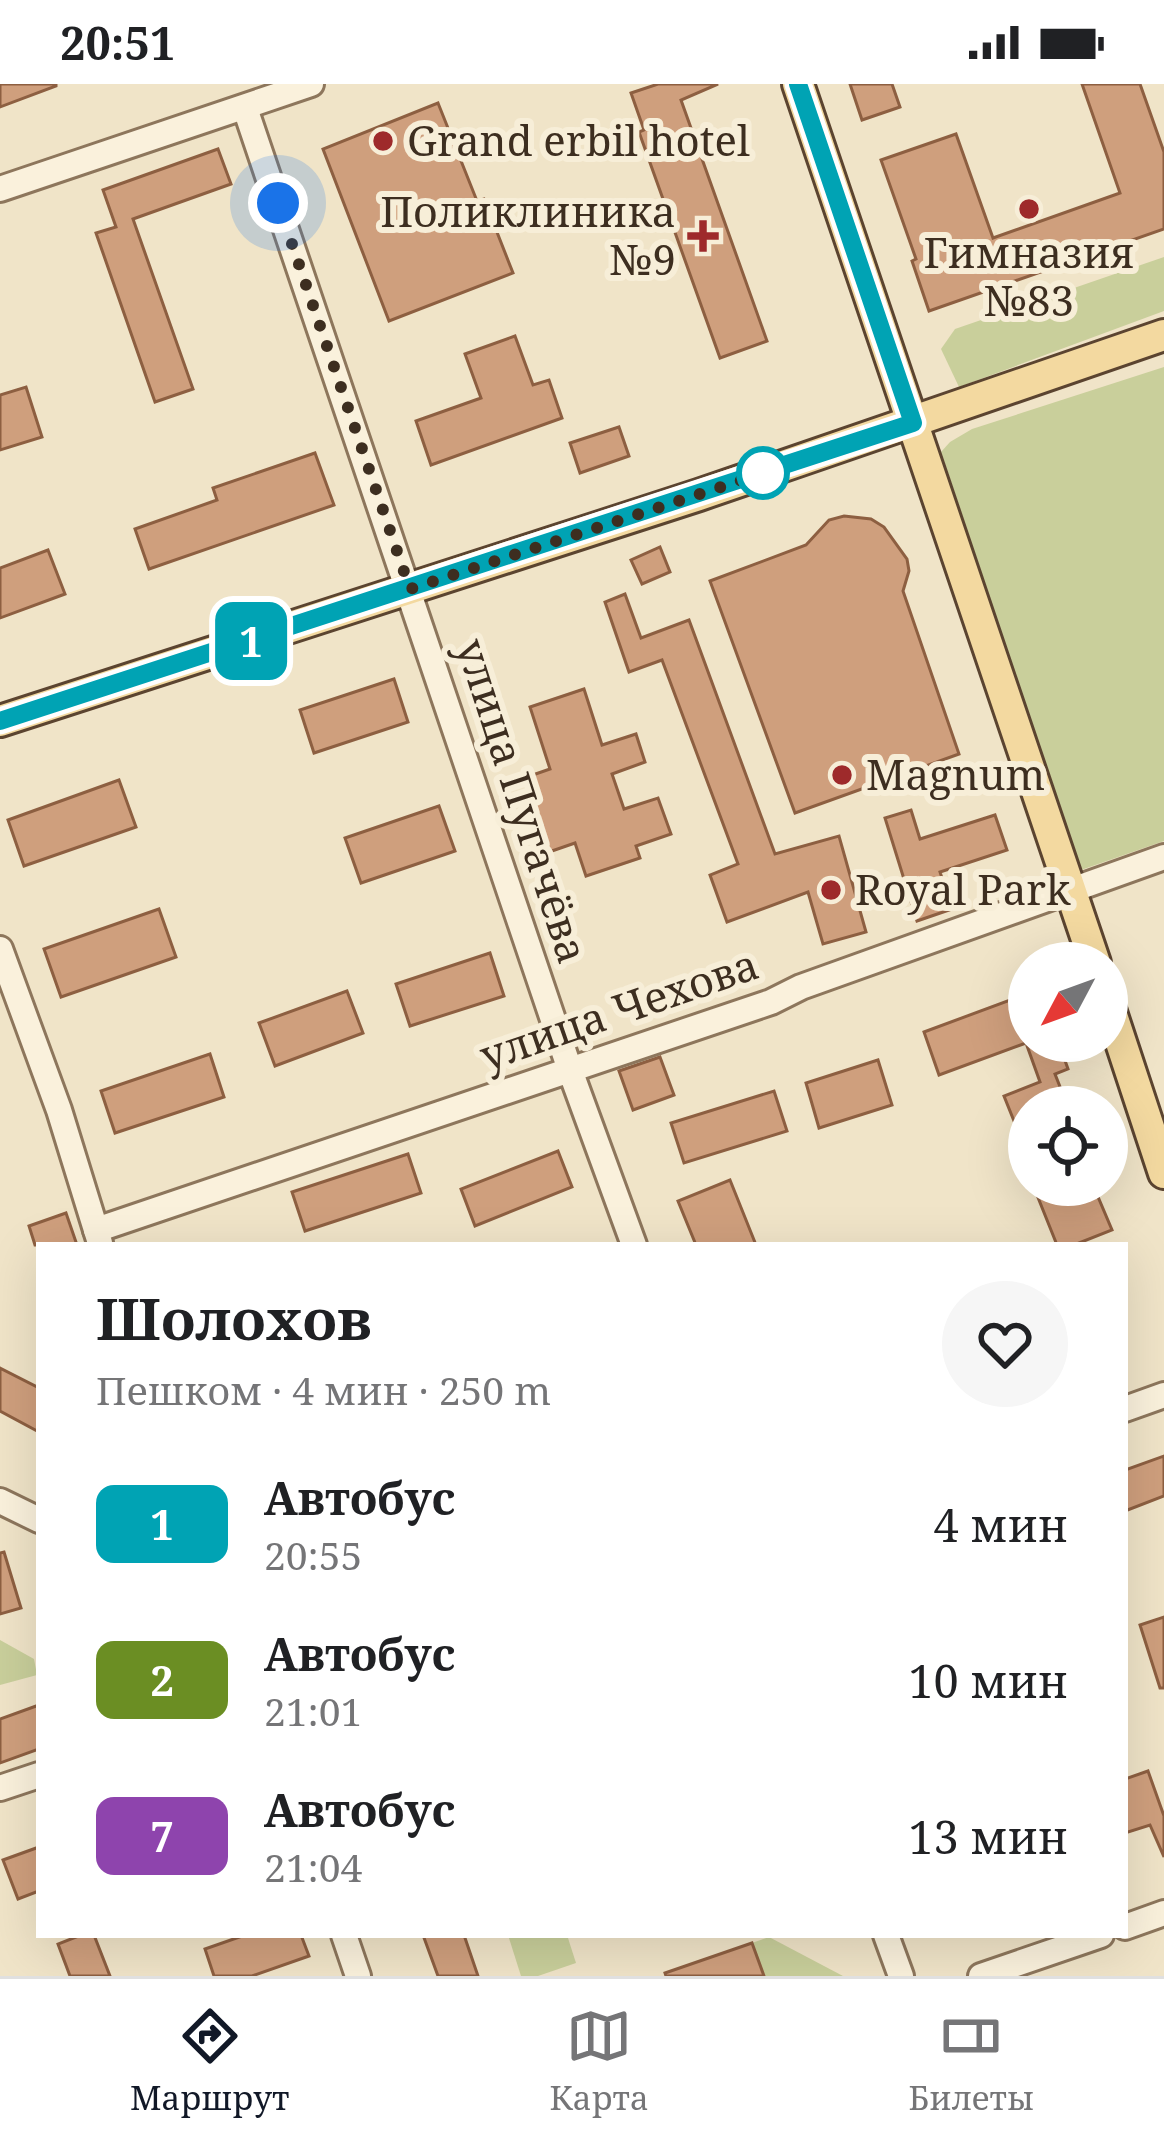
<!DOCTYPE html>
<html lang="ru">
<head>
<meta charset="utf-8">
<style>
	body { margin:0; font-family:"Noto Serif",serif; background:#f6f6f6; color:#202124; height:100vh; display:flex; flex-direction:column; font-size:45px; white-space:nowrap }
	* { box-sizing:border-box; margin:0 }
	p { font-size:39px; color:#757577 }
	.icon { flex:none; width:66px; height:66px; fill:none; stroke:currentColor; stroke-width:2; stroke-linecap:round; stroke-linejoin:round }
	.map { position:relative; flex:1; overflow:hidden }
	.sheet { position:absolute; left:36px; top:1158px; width:1092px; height:696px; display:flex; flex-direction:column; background:#fff; border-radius:0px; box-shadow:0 12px 48px #0002 }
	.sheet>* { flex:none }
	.badge { padding:0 24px; border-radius:18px; font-size:42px; line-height:78px }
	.needle { width:78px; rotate:229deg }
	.tools { position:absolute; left:1008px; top:858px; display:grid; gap:24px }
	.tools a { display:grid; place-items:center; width:120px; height:120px; border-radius:50%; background:#fff; box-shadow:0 12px 48px #0002; font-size:60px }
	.you { position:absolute; width:60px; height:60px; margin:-30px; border:9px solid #fff; border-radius:50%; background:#1a73e8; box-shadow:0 0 0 18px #1a73e833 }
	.map>.badge { position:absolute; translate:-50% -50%; box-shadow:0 0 0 6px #fff }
	.round { display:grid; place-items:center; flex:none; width:126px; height:126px; border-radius:63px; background:#f6f6f6 }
	.head { display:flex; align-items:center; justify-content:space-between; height:204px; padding:0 60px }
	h1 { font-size:57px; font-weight:700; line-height:90px }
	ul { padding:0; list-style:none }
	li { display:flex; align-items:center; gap:36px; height:156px; padding:0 60px }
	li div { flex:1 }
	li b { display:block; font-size:45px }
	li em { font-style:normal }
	li .badge { min-width:132px; font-weight:700; text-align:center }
	.status { display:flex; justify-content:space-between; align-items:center; height:84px; padding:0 60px; background:#fff; direction:ltr }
	.status svg { height:33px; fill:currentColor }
	.dock { display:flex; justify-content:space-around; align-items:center; height:168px; border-top:3px solid #e0e0e0; background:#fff; font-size:33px; color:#757577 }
	.dock a { display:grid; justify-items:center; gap:6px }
	.dock .selected { color:#111827 }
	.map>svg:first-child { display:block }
	.green { fill:#c9cf9b }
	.building { fill:#cf9f7d; stroke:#8d5f41; stroke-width:3 }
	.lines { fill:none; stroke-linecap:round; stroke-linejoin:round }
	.minor-casing { stroke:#8d765c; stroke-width:30 }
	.major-casing { stroke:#5b4430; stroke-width:36 }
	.minor { stroke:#faf1dc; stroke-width:24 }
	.major { stroke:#f3d9a0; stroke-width:30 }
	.line-casing { stroke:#fff; stroke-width:27 }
	.line { stroke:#00a3b4; stroke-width:18 }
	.walk { stroke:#3d2e20; stroke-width:12; stroke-dasharray:0 21.6 }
	.poi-dot { fill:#9e2a2b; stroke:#f7eed8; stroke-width:4.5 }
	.stop-dot { fill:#fff; stroke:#00a3b4; stroke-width:6 }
	.labels { text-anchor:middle; stroke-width:12; stroke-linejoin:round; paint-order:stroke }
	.poi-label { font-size:42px; fill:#3d2e20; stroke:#f7eed8; text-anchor:start }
	.street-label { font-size:42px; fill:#3d2e20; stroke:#f7eed8 }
</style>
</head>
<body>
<div class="status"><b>20:51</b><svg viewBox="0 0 49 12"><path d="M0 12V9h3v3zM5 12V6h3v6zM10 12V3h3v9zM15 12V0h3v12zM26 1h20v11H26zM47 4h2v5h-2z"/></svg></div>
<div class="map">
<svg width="1164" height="1892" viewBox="0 0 1164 1892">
	<rect width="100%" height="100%" fill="#f0e4c8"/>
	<g class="green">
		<polygon points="1164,173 1164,227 959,303 941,265 955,245"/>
		<polygon points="1164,283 1164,757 1081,786 941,368 950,358 972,345"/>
		<polygon points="0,1556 34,1575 37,1591 0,1601"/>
		<polygon points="508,1851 567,1851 576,1879 538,1892 521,1892"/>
		<polygon points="769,1853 843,1892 764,1892 752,1859"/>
	</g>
	<g class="building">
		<polygon points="0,0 56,0 56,2 0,23"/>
		<polygon points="658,0 718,0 681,16 767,257 720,274 639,48 644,46 631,9"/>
		<polygon points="850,0 892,0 900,23 862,36"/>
		<polygon points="1082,0 1140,0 1164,68 1164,145 929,227 912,177 916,175 881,76 956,50 993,154 1120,109"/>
		<polygon points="438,19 477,117 484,115 513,189 389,237 323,65"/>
		<polygon points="218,65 231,100 133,135 193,305 155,318 96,149 116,143 103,106"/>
		<polygon points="515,252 533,301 549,296 562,334 431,381 416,337 481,314 465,270"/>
		<polygon points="26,303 42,353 0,366 0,311"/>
		<polygon points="619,343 629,372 580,389 570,359"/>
		<polygon points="315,369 334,421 149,485 135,445 217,416 213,404"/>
		<polygon points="844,432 871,435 884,443 907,475 909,487 903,507 959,670 795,729 710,497 806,461 829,436"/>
		<polygon points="660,463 670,488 642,500 631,476"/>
		<polygon points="48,466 65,510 0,534 0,484"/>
		<polygon points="625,510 641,554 689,536 775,770 839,752 866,848 823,860 808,808 727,838 710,791 738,780 662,576 629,588 605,518"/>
		<polygon points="394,595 408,638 314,669 300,626"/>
		<polygon points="584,605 602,661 636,650 645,678 612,690 624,725 658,714 671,750 636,762 640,774 586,792 575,759 549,768 524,694 550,685 530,623"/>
		<polygon points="119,696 136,743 24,782 8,736"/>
		<polygon points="439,722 455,767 361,799 345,754"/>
		<polygon points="911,726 920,755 995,731 1007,766 940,788 952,825 917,837 885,734"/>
		<polygon points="159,825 176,873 61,913 44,865"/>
		<polygon points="490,869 504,912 410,942 396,900"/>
		<polygon points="347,907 363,949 275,982 259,939"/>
		<polygon points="1029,909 1029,957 1058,957 1068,985 1055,990 1068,1023 1029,1023 1028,1072 1004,1012 1040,998 1026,959 939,991 924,948"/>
		<polygon points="210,970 224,1013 115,1049 101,1007"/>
		<polygon points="660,973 674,1011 633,1026 619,987"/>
		<polygon points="878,976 892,1021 819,1044 806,999"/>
		<polygon points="774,1007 787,1047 684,1079 671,1039"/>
		<polygon points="558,1067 572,1103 475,1142 461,1105"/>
		<polygon points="408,1070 421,1109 305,1147 292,1108"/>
		<polygon points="730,1096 756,1161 696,1161 678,1117"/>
		<polygon points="1033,1101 1093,1101 1112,1146 1074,1161 1057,1161"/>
		<polygon points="66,1129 77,1161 35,1161 29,1142"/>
		<polygon points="0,1284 39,1304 39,1348 0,1327"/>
		<polygon points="1164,1372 1164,1412 1125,1427 1125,1386"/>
		<polygon points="4,1468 21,1524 0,1530 0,1469"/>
		<polygon points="1164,1533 1164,1604 1160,1604 1140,1541"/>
		<polygon points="39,1621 39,1665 0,1679 0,1635"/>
		<polygon points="1148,1687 1164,1732 1164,1773 1150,1741 1125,1749 1125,1695"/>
		<polygon points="39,1763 39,1807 18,1815 3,1776"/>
		<polygon points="81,1851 94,1851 110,1892 70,1892 58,1860"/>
		<polygon points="245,1851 301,1851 309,1872 252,1892 214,1892 205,1865"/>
		<polygon points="423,1851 464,1851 478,1892 438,1892"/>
		<polygon points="752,1859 764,1892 666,1892 665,1889"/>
	</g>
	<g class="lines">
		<defs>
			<g id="minor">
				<polyline points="245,24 570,986 634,1161"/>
				<polyline points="0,105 311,0"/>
				<polyline points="0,865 59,1026 100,1159"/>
				<polyline points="96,1146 771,918 801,903 1164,773"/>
				<polyline points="1125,1325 1164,1311"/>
				<polyline points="0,1417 39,1436"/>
				<polyline points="0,1704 39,1691"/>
				<polyline points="1125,1843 1164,1829"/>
				<polyline points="344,1851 358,1892"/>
				<polyline points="886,1851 901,1892"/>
				<polyline points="981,1892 1101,1851"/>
			</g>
			<g id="major">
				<polyline points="798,0 1095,879"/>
				<polyline points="0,637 699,411 1164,251"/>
				<polyline points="1107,916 1164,1089"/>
			</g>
		</defs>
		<use href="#minor" class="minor-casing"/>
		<use href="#major" class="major-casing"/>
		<use href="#minor" class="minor"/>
		<use href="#major" class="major"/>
	</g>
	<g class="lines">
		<defs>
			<polyline id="line" points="0,637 913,339 798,0"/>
		</defs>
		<use href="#line" class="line-casing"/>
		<use href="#line" class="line"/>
		<polyline class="walk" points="278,119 410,505 776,385 763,389"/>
	</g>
	<g class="poi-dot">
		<circle cx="383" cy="57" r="12"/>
		<circle cx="1029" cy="125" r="12"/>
		<path d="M697 134h12v12h12v12h-12v12h-12v-12h-12v-12h12z"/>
		<circle cx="842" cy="691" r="12"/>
		<circle cx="831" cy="806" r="12"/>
	</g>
	<circle class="stop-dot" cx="763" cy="389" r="24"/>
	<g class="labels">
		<g class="poi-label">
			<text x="407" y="72">Grand erbil hotel</text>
			<text x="676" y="143" text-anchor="end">Поликлиника<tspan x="676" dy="48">№9</tspan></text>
			<text x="1029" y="184" text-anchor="middle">Гимназия<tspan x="1029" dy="48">№83</tspan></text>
			<text x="866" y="706">Magnum</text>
			<text x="855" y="821">Royal Park</text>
		</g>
		<g class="street-label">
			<text transform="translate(522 717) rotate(72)" y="15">улица Пугачёва</text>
			<text transform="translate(619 926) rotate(-19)" y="15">улица Чехова</text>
		</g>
	</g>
</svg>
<div class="tools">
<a><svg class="needle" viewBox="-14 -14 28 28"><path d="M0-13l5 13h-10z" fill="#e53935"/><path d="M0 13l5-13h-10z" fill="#757577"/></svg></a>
<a><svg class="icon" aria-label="locate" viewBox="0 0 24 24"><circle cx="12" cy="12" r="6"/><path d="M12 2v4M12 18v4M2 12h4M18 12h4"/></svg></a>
</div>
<div class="you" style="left:278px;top:119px"></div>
<b class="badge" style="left:251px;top:557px;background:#00a3b4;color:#fff">1</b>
<section class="sheet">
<div class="head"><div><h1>Шолохов</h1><p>Пешком · 4 мин · 250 m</p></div><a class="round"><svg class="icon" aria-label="heart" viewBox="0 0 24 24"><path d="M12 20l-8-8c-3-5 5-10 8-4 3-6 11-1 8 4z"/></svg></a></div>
<ul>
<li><span class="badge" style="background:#00a3b4;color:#fff">1</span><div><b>Автобус</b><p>20:55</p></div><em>4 мин</em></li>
<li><span class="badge" style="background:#6b8e23;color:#fff">2</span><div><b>Автобус</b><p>21:01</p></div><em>10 мин</em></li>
<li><span class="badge" style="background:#8e44ad;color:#fff">7</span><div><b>Автобус</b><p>21:04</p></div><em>13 мин</em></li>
</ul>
</section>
</div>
<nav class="dock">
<a class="selected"><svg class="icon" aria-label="directions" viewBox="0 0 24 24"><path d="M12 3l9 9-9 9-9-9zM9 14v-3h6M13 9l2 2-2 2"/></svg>Маршрут</a>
<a><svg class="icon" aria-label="map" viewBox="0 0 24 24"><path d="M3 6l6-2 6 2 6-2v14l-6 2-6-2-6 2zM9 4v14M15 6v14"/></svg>Карта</a>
<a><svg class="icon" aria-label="tickets" viewBox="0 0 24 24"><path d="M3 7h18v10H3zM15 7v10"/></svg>Билеты</a>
</nav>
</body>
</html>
